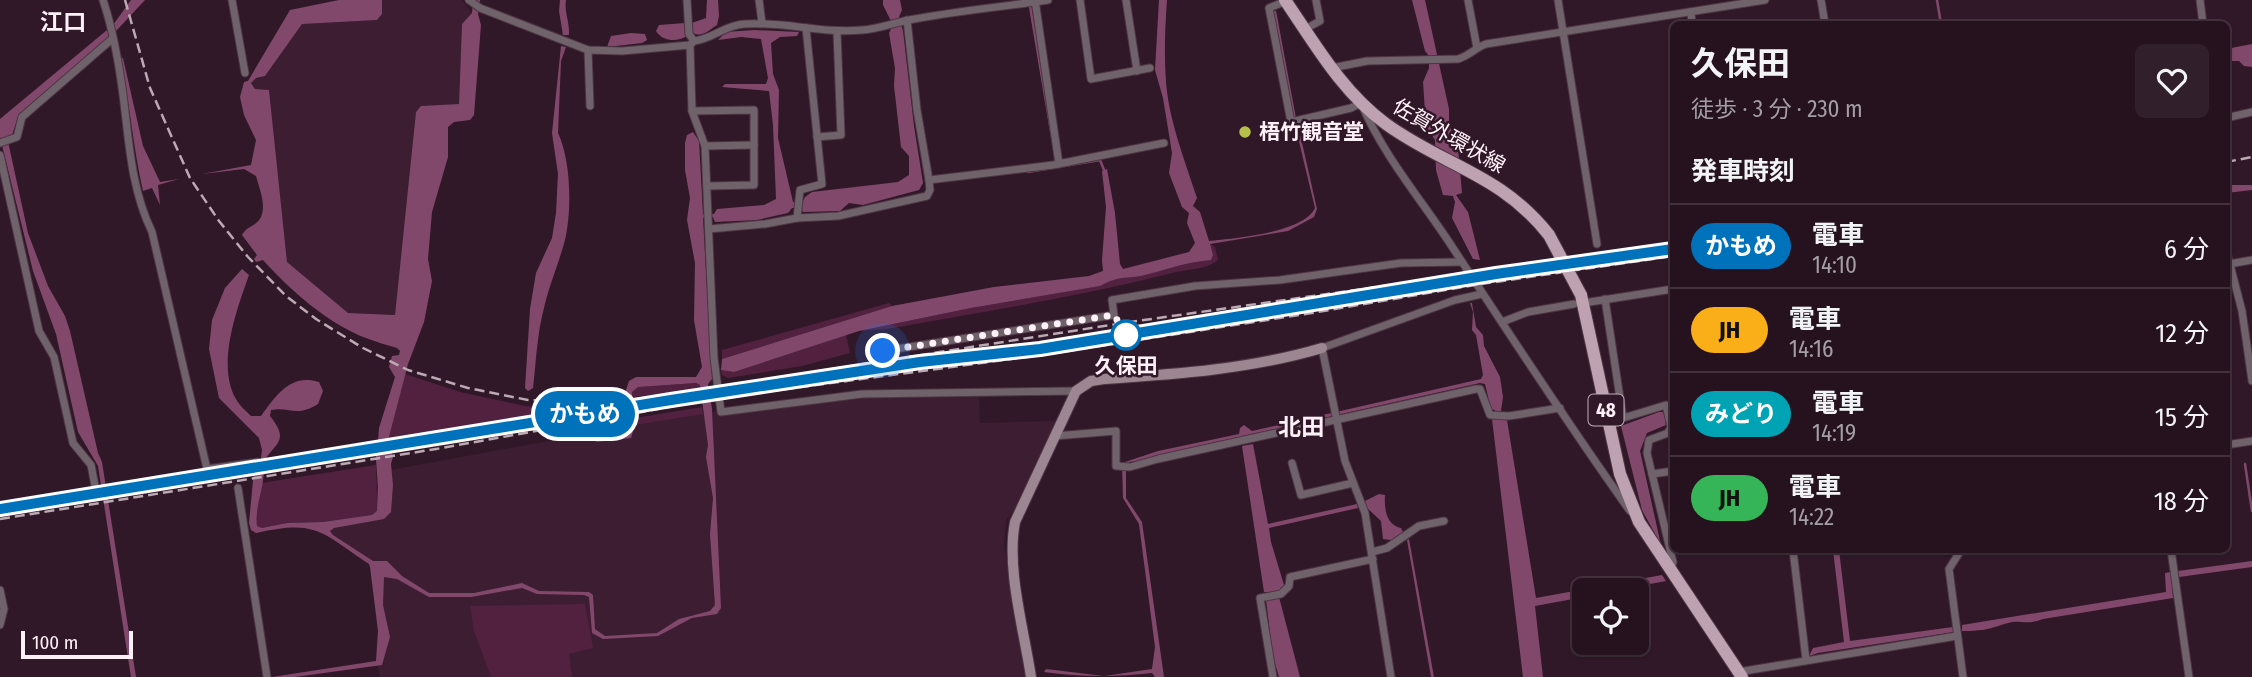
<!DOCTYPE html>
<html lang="ja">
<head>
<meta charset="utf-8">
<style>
	body { margin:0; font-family:"Fira Sans Condensed","Noto Sans JP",sans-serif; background:#31202b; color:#f1f3f6; height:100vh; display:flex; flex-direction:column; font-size:26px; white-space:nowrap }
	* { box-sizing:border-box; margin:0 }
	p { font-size:23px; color:#a39ea4 }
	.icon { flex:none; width:38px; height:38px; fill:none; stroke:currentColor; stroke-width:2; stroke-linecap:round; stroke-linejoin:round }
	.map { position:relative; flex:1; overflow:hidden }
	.side { position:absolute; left:1670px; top:21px; width:560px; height:532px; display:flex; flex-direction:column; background:#25121e; border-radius:10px; box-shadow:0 2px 5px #0004,0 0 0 2px #42323c }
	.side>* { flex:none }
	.badge { padding:0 14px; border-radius:23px; font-size:24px; line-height:46px }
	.tools { position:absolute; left:1572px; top:578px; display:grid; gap:14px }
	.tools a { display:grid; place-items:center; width:77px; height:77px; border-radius:10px; background:#25121e; box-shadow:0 2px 5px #0004,0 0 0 2px #42323c; font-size:35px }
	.scale { position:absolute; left:21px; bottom:18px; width:112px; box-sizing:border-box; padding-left:7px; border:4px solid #fef0f7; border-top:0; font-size:19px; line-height:24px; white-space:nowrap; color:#fef0f7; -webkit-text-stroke:5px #311828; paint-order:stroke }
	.you { position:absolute; width:35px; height:35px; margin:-18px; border:5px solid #fff; border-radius:50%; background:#1a73e8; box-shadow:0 0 0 10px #1a73e833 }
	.map>.badge { position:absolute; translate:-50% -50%; box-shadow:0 0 0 4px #fff }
	h2 { padding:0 21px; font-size:26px; line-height:63px }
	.round { display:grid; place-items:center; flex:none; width:74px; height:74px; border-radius:10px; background:#31202b }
	.summary { display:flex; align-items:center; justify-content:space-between; height:119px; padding:0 21px }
	h1 { font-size:33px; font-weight:700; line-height:52px }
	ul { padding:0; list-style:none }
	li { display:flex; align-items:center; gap:21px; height:84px; padding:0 21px; border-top:2px solid #42323c }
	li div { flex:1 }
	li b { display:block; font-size:26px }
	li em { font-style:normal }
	li .badge { min-width:77px; font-weight:700; text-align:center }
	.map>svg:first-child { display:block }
	.built { fill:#3d1d31 }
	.green { fill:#522140 }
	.water { fill:#82486c }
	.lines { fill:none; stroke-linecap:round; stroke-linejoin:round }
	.stream { stroke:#82486c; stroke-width:2.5 }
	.street-casing { stroke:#4e3645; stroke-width:9 }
	.secondary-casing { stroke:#4e3645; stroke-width:12 }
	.primary-casing { stroke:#4e3645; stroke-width:14 }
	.street { stroke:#70626a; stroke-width:7 }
	.secondary { stroke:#9c8692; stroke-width:10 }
	.primary { stroke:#bfa2b2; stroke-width:12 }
	.rail { stroke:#bba9b3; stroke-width:2.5; stroke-dasharray:10 5; stroke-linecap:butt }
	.primary-bridge-casing { stroke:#4e3645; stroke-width:14; stroke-linecap:butt }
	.primary-bridge { stroke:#bfa2b2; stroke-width:12 }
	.line-casing { stroke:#fff; stroke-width:16 }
	.line { stroke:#0072bc; stroke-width:10 }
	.walk { stroke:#fef0f7; stroke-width:7; stroke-dasharray:0 12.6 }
	.poi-dot { fill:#b6c149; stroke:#311828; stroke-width:2.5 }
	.stop-dot { fill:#fff; stroke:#0072bc; stroke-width:3.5 }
	.labels { text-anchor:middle; stroke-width:5; stroke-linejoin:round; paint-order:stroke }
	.shield { fill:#311828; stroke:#c0afb9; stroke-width:2 }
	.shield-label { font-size:19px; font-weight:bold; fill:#fef0f7 }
	.poi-label { font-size:21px; font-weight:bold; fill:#fef0f7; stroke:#311828; text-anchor:start }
	.street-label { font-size:21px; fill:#fef0f7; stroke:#311828 }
	.stop-label { font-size:21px; font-weight:bold; fill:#fef0f7; stroke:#311828 }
	.neighbourhood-label { font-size:23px; font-weight:bold; fill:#fef0f7; stroke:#311828 }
</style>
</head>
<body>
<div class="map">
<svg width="2252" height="677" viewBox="0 0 2252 677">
	<rect width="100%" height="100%" fill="#311828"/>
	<g class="built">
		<polygon points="382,0 462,0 472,13 462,24 459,104 421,106 416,112 395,315 348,313 287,262 269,90 255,89 251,83 256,78 265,76 302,24 377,20 382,14"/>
		<polygon points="979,391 980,423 1056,421 1018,506 1006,520 1004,544 1026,677 380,677 377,664 383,626 376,565 320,530 385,471 696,414 820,399"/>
	</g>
	<g class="green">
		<path d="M 1210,244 L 1215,247 L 1218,260 C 1206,270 1186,269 1172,273 C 1078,297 982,312 887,329 L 859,331 L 971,308 L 1099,286 L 1114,278 L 1146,275 L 1184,262 L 1210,260 Z"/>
		<polygon points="889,303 892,306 722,359 722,350"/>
		<polygon points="846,335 850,353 802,366 728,378 722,375 721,370 734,372"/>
		<polygon points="405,374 460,392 525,406 594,411 388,442"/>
		<polygon points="696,383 700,385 700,389 633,397 632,392 638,387"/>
		<polygon points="702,407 703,414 635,425 635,418"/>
		<polygon points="376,465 377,511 373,515 323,522 287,523 262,528 257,526 255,516 261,483"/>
		<polygon points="585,604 593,648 569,654 572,677 491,677 474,631 470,606"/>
	</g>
	<g class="water">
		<polygon points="131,0 145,0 117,30 19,114 12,135 7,137 28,233 48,286 65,316 70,331 98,453 102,462 136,677 131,677 98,466 78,432 56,334 33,271 0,137 0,119 113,25"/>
		<path d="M 339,0 L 382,0 L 382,14 L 377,20 L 302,24 L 265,76 L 256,78 L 251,83 L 255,89 L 269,90 L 287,262 L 348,313 L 395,315 L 416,112 L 421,106 L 459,104 L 462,24 L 472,13 L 473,0 L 480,0 L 478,14 L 481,25 L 474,115 L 470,120 L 454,122 L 448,127 L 448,157 L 432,212 L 428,259 L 432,281 L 424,322 L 408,364 L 388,441 L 393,457 L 391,464 L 393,485 L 391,512 L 384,519 L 334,528 L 330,531 L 333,535 L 373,561 L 387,561 L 402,576 L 429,593 L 474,593 L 522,583 L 539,591 L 589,592 L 593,595 L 595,629 L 605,636 L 657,633 L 679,619 L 710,611 L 715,605 L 710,534 L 713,498 L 706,457 L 708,445 L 700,385 L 696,383 L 638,387 L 632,392 L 635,425 L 631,438 L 596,442 L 595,431 L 624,426 L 628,422 L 623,399 L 629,381 L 636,377 L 696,377 L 702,367 L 694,320 L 695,263 L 687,220 L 690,198 L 685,170 L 685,143 L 687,135 L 693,132 L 699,141 L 703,214 L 714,214 L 717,209 L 764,205 L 776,199 L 773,125 L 769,91 L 722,87 L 725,84 L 766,84 L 768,78 L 761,39 L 741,37 L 718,40 L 726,32 L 754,30 L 799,32 L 797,36 L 780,37 L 771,43 L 773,74 L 779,90 L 778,138 L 793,202 L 802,203 L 805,197 L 812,192 L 898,182 L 909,175 L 909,156 L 901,147 L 894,86 L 895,68 L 889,33 L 893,25 L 883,5 L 883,0 L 900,0 L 902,10 L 899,17 L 903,31 L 914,126 L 923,183 L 919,190 L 863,205 L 849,203 L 840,211 L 803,212 L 801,208 L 792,208 L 788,213 L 757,220 L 715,222 L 713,217 L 703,218 L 712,379 L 708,384 L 712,409 L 721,608 L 717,614 L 692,618 L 658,636 L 603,639 L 592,633 L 589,597 L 584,595 L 537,594 L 522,588 L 471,597 L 429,597 L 397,579 L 384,577 L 383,605 L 390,637 L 382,665 L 295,677 L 272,677 L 376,661 L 378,631 L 370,567 L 369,564 C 321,532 317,519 256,533 L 251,530 L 249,523 L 254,470 L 261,458 L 262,450 L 259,438 L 219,398 L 209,349 L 212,320 L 225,288 L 242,269 L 249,275 C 237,309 216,365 236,399 C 239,405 246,411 251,416 L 261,416 C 276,395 291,373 319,382 L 323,391 L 318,404 C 295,418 291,406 271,410 L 270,416 C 291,442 274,443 263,463 C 267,483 254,505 257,526 L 262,528 L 287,523 L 323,522 L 372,515 L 377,511 L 378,487 L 375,446 L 378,441 L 379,428 L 395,377 L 389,367 L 392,356 L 399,355 L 400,351 L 397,348 C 387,345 376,342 366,338 C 328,324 289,289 263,260 L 256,262 L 254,259 L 257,255 L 242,235 C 246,228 249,228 255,224 C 270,213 260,191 256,176 L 244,169 L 202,174 L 251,165 L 256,140 L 244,115 L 240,97 L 244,82 L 248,81 L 290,10 Z"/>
		<path d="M 560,0 L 566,0 C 564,12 570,23 569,35 L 563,35 L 559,11 Z"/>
		<path d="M 707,0 L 718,0 L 719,16 L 717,25 C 709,30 701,39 692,32 L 692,23 L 706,18 Z"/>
		<path d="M 1159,0 L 1167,0 C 1165,27 1164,55 1166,82 C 1169,121 1185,161 1197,198 L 1193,206 L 1200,212 L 1209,241 C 1235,238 1303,233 1315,208 L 1295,125 L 1298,125 L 1317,209 L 1314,217 L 1288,231 L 1210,244 L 1213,255 L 1211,260 C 1186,262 1172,268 1149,274 C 1129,280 1121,274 1100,286 L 971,308 L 859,331 L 734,372 L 721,370 L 722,359 L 892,306 L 994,287 L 1089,276 L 1103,271 L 1102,260 L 1106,207 L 1102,171 L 1107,169 L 1115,213 L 1120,264 L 1123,269 L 1189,252 L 1195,243 L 1187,223 L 1189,213 L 1182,207 L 1169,173 L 1172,153 L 1163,98 L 1155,70 Z"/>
		<polygon points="1412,0 1425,0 1449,109 1449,127 1457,136 1462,193 1456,195 1468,212 1480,260 1473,259 1452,218 1455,202 1453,196 1443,195 1436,170 1435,140 1426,126 1423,82 1429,68 1429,56 1425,51"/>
		<path d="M 685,23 L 687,36 C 677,42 663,42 656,31 L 659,25 Z"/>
		<polygon points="631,33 645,34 647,40 642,43 607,47 611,36"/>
		<polygon points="2252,44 2252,67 2244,66 2239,61 2226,61 2226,49"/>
		<path d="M 561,46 L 566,47 L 561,61 L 558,133 C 571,160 572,211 565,240 C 559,263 549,285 544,308 C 537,334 536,362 533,388 L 528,391 L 525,388 L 530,309 L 536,273 L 552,238 L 556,213 L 558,174 L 552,133 Z"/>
		<path d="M 123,58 L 143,146 L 160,182 L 179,179 L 158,185 L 160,205 L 152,188 L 143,191 C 133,147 130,103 120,59 Z"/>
		<polygon points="2226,168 2229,185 2252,185 2252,190 2226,193"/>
		<path d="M 1470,303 L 1472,303 L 1476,327 L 1483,335 L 1484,346 L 1500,377 L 1503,397 L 1501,411 L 1498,411 L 1499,418 L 1507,420 L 1536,598 L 1662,575 L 1666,581 L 1619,590 L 1584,590 L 1584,597 L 1535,606 L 1543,677 L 1523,677 L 1492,419 L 1495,418 L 1495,410 L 1491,409 L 1485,384 L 1480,383 L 1158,455 L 1146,460 L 1129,462 L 1126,472 L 1126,498 L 1142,522 L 1164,677 L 1155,677 L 1152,673 C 1115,677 1081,677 1044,672 L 1046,669 L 1104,676 L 1152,669 L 1155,647 L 1139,524 L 1123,498 L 1122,463 L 1158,451 L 1239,434 L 1240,428 L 1244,425 L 1252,431 L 1481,379 L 1483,375 L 1476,335 L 1472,330 L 1473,312 Z"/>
		<polygon points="1673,410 1673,422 1672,419 1665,421 1666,425 1647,433 1640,451 1661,545 1642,510 1621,426 1659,412 1663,412 1665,418 1671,416 1670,412"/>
		<polygon points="1253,444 1268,524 1357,504 1358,508 1269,528 1271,542 1284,585 1279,591 1274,592 1275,597 1279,597 1300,677 1279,677 1273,657 1266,600 1271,599 1270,592 1264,592 1242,446"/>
		<path d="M 1379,494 L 1385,495 C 1384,508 1386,525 1401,528 L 1403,532 L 1391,540 L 1383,539 L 1381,521 L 1366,507 L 1365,501 Z"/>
		<polygon points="1409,539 1434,677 1431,677 1407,540"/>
		<polygon points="1833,550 1839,550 1850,641 1953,627 1954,632 1818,653 1809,656 1813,648 1844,642"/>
		<polygon points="2252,561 2252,567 2179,577 2178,571"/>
		<path d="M 2171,572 L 2173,598 L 2043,619 C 2025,626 2020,619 2008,623 C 1988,629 1985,631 1962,631 L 1962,625 L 2166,592 L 2165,573 Z"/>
	</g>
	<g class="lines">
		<g class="stream">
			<polyline points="1937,0 1941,24"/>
			<polyline points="1030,6 1052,137"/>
			<polyline points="1275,12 1296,125"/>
			<polyline points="1028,172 1100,160 1104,170"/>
			<polyline points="2245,464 2252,511"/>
		</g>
		<defs>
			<g id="street">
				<path d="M 103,0 C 113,30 119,64 123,95 C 129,141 131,189 152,232 L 207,469 L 258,462"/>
				<polyline points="232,0 245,73"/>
				<path d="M 469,0 L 480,8 L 588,50 L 622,51 L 690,45 L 694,41 C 713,39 725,25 744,24 C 783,21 822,34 862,30 C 878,29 893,23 909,20 C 955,11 1002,7 1048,0"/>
				<polyline points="687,0 689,34 694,41"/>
				<polyline points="759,0 762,23"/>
				<polyline points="1035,0 1059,164"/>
				<polyline points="1080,0 1091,79 1150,68"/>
				<polyline points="1126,0 1137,71"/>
				<polyline points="1468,0 1477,48"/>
				<polyline points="1558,0 1597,244"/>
				<polyline points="1821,0 1825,24"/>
				<polyline points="2200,0 2203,24"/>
				<path d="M 1286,1 L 1269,8 L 1291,122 L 1351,108 L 1361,103 C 1382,153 1419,197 1449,242 C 1508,332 1567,423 1630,511"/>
				<polyline points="1691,12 1692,24"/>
				<polyline points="1305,29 1320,21 1316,0"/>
				<polyline points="690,45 692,111 705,146 714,358 721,412 862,394 1076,391"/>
				<polyline points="588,50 590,106"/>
				<path d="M 1332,68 L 1367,61 L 1458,59 C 1469,56 1475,48 1486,44 L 1765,0"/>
				<polyline points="692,111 754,110 754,185 707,186"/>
				<polyline points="2226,118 2252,112"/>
				<polyline points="817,137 841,135 837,32"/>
				<polyline points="0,143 17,137 22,117 112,39"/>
				<polyline points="705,146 754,145"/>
				<polyline points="0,155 39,331 54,357 73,443 91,465 95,486"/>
				<polyline points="929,180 1053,165 1164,143"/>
				<polyline points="797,218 800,190 822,184 806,28"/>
				<polyline points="709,229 765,224 797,218 838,216 927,196 930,190 929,180 917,110 907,20"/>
				<polyline points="2226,249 2242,311 2252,381"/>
				<polyline points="2229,264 2252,260"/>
				<polyline points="1605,299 1623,418 1666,405 1671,427 1668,433 1649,440 1647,453 1673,562 1671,569"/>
				<polyline points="1590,302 1673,289"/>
				<polyline points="1502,322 1528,312 1574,304"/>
				<polyline points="881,343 883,351 1114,315 1112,300 1195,286 1280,280 1401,263 1462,262"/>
				<polyline points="1055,436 1116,431 1116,466 1130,467 1158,459 1476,389 1480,389 1490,415 1509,416 1560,408"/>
				<polyline points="2226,445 2252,441"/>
				<polyline points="1292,463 1301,495 1353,483"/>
				<polyline points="1652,474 1673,471"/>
				<polyline points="238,488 267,677"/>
				<polyline points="1793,550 1806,660"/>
				<polyline points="1961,550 1949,569 1963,677"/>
				<polyline points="2171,550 2189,677"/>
				<polyline points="1372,552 1387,548 1419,526 1444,521"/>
				<polyline points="0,590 4,609 0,625"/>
				<polyline points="1738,672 1957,636"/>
				<polyline points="1273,677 1260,598 1281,594 1289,586 1290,577 1373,559"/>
				<polyline points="1391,677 1365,513 1345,461 1322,348 1455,300 1482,294"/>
			</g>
			<path id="secondary" d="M 1031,677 C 1024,630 1006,568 1015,522 L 1076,391 L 1091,381 L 1104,379 C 1177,374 1251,369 1322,348"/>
			<g id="primary">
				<path d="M 1285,0 C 1315,44 1342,92 1386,124 C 1444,166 1501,174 1549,235"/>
				<polyline points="1581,295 1620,474 1639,522 1742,677"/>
			</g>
		</defs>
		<use href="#street" class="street-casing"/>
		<use href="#secondary" class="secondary-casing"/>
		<use href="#primary" class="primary-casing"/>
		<use href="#street" class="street"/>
		<use href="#secondary" class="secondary"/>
		<use href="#primary" class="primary"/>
		<g class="rail">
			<polyline points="125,0 150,88 190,178 219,221 248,257 286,296 316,319 363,348 408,370 468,388 528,400 618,403 1123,323 1468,274 1529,268"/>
			<polyline points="2226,162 2252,157"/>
			<polyline points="411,443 459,435"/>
			<polyline points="0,519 436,449 719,398 1042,355 1312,313 1475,285 1673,256"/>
		</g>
		<defs>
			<polyline id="primary-bridge" points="1549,235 1581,295"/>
		</defs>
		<use href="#primary-bridge" class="primary-bridge-casing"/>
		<use href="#primary-bridge" class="primary-bridge"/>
	</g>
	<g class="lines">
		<defs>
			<polyline id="line" points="0,509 671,400 920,362 1040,349 1496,274 1673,249"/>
		</defs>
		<use href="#line" class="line-casing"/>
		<use href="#line" class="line"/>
		<polyline class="walk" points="883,351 1114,315 1126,335"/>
	</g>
	<circle class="poi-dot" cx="1245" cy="132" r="7"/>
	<circle class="stop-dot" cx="1126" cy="335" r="14"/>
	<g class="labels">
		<rect class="shield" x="1588.5" y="394.5" width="35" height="31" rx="5"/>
		<g class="shield-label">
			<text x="1606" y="417">48</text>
		</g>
		<g class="poi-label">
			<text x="1259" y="139">梧竹観音堂</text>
		</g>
		<g class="street-label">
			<text transform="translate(1449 136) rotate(30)" y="7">佐賀外環状線</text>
		</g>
		<g class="stop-label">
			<text x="1126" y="373">久保田</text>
		</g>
		<g class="neighbourhood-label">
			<text x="63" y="30">江口</text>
			<text x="1301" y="435">北田</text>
		</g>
	</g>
</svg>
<div class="tools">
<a><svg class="icon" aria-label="locate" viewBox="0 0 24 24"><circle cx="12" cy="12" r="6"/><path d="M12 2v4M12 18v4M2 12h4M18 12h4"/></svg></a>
</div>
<div class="scale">100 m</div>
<div class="you" style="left:883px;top:351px"></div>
<b class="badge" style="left:585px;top:414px;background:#0072bc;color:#fff">かもめ</b>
<section class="side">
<div class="summary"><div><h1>久保田</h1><p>徒歩 · 3 分 · 230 m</p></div><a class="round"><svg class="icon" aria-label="heart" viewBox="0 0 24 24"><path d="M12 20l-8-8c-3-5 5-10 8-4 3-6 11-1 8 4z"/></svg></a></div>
<h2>発車時刻</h2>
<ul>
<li><span class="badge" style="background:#0072bc;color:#fff">かもめ</span><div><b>電車</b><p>14:10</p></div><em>6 分</em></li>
<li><span class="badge" style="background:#faaf18;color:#111">JH</span><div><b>電車</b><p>14:16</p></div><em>12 分</em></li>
<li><span class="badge" style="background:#00a3b4;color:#fff">みどり</span><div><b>電車</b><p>14:19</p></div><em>15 分</em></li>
<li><span class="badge" style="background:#36b558;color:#111">JH</span><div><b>電車</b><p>14:22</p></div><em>18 分</em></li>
</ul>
</section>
</div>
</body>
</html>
